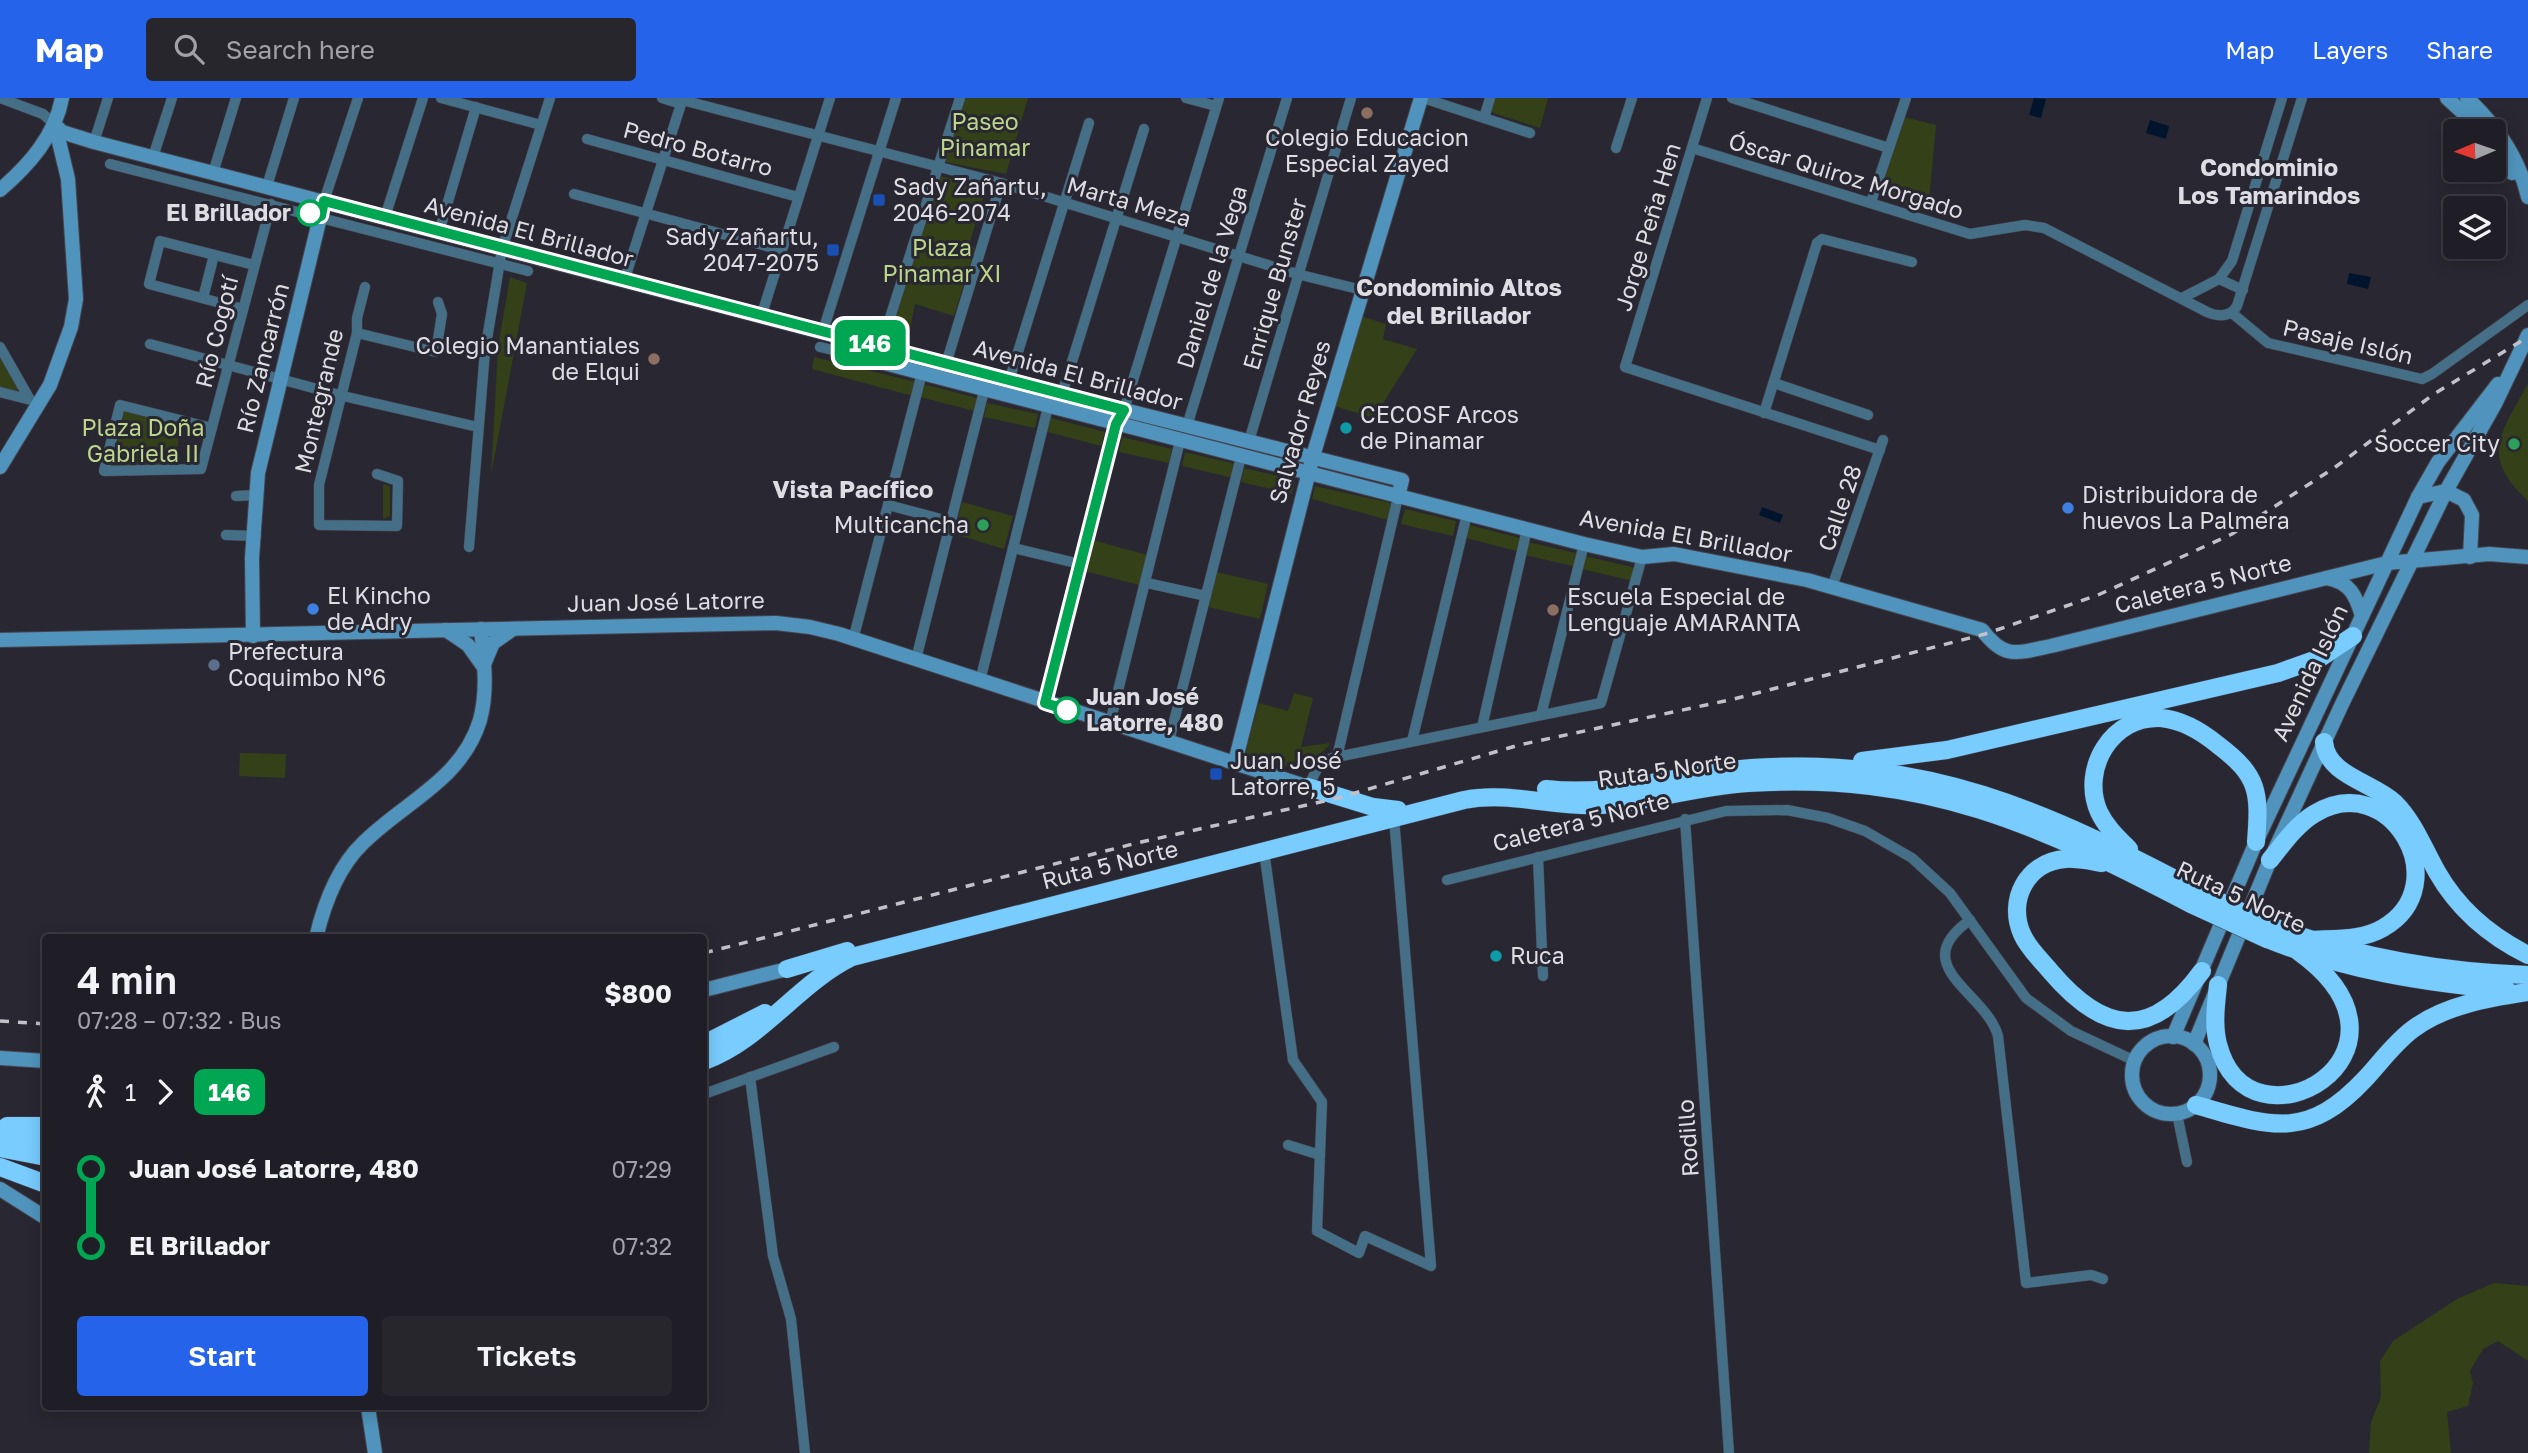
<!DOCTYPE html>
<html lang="en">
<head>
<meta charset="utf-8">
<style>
	body { margin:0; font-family:"Golos Text",sans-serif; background:#27262d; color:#f1f3f6; height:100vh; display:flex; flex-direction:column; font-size:26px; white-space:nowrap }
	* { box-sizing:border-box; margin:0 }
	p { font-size:23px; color:#a1a2a7 }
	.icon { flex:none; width:38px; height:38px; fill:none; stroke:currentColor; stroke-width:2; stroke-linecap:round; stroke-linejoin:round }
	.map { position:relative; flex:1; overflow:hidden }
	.details { position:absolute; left:42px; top:836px; width:665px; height:476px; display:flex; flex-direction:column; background:#1f1d25; border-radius:7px; box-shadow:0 4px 18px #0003,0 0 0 2px #3c3b42 }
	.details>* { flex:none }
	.badge { padding:0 14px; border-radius:10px; font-size:24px; line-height:46px }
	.needle { width:46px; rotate:268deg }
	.buttons { position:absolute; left:2443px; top:21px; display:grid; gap:14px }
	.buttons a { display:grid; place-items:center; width:63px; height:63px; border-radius:7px; background:#1f1d25; box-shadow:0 4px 18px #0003,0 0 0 2px #3c3b42; font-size:35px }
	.map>.badge { position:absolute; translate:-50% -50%; box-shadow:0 0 0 4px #fff }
	.legs { display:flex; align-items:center; gap:10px; height:77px; padding:0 35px; font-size:23px }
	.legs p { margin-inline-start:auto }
	.headline { display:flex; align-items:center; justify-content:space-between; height:119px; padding:0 35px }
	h1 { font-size:38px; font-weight:600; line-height:52px }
	.button { display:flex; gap:14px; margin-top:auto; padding:14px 35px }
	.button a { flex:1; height:80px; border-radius:7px; background:#2563eb; color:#fff; font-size:28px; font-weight:600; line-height:80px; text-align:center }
	.button a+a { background:#27262d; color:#f1f3f6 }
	ul { padding:0 35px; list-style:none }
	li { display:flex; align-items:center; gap:24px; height:77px; font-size:26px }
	li i { display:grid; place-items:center; width:10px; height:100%; margin:0 9px; background:currentColor }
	li i::after { content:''; width:18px; height:18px; margin:-9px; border:5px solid; border-radius:50%; background:#1f1d25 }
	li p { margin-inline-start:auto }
	li:first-child i { background:linear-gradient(#0000 50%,currentColor 0) }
	li:last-child i { background:linear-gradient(currentColor 50%,#0000 0) }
	header { display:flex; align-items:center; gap:42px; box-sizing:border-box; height:98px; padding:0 35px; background:#2563eb; color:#fff }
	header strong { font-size:33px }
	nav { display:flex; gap:38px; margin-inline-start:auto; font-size:24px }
	.search { width:490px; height:63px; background:#27262d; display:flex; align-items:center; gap:18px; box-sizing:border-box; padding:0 24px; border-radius:7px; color:#a1a2a7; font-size:26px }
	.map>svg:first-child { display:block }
	.green { fill:#334018 }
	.water { fill:#00142d }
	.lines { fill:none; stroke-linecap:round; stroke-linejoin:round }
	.street-casing { stroke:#46444e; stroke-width:11 }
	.secondary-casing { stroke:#46444e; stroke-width:16 }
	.highway-casing { stroke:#46444e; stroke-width:19 }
	.street { stroke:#456e87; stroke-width:10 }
	.secondary { stroke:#5094bd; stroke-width:14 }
	.highway { stroke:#78ccfe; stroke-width:18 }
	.rail { stroke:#c2c0c8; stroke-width:3.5; stroke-dasharray:9 9; stroke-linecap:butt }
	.highway-bridge-casing { stroke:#46444e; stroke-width:19; stroke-linecap:butt }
	.highway-bridge { stroke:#78ccfe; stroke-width:18 }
	.line-1-casing { stroke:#fff; stroke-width:16 }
	.line-1 { stroke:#00a651; stroke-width:10 }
	.education-dot { fill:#8d6e63; stroke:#292731; stroke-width:2.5 }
	.transit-dot { fill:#1a4fb4; stroke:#292731; stroke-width:2.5 }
	.stop-1-dot { fill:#fff; stroke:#00a651; stroke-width:3.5 }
	.culture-dot { fill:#0f9aa8; stroke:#292731; stroke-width:2.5 }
	.leisure-dot { fill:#2e9e5b; stroke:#292731; stroke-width:2.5 }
	.shop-dot { fill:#3f7fe0; stroke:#292731; stroke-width:2.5 }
	.service-dot { fill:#5c6f8a; stroke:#292731; stroke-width:2.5 }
	.labels { text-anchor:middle; stroke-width:6; stroke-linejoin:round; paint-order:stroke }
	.park-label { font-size:23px; fill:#bdd78a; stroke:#292731 }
	.poi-label { font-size:23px; fill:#dfdde4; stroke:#292731; text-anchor:start }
	.street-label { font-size:23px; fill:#dfdde4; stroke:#292731 }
	.stop-label { font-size:23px; font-weight:bold; fill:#dfdde4; stroke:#292731; text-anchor:end }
	.neighbourhood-label { font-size:24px; font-weight:bold; fill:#dfdde4; stroke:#292731 }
</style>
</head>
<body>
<header>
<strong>Map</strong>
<div class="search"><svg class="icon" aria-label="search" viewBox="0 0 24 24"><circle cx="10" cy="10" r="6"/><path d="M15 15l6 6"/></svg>Search here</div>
<nav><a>Map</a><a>Layers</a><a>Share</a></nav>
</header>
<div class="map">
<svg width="2528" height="1355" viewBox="0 0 2528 1355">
	<rect width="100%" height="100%" fill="#292731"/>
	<g class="green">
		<polygon points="965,0 1028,0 1006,76 945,64"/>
		<polygon points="1494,0 1548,0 1540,30 1490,14"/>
		<polygon points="1904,19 1936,27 1928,114 1882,99 1880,94"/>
		<polygon points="939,78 982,88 985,93 969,147 975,150 954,218 915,206 908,240 890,237"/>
		<polygon points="510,179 527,185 491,377 498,249"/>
		<polygon points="1361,218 1386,226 1383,241 1417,251 1374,320 1334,308"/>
		<polygon points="0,255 22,289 16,293 0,289"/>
		<polygon points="814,259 916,284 913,298 812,271"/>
		<polygon points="923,286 977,300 974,313 920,299"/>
		<path d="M 2528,286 L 2528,403 C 2480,358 2500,336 2528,286 Z"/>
		<polygon points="987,305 1038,316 1035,330 984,319"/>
		<polygon points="123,311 181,325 174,372 109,369"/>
		<polygon points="1048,319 1105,334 1101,348 1044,333"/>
		<polygon points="1122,339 1172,351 1169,365 1119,354"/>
		<polygon points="1185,354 1236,366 1233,380 1182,368"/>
		<polygon points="1244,370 1295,382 1292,396 1241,384"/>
		<polygon points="383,386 390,388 390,418 383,421"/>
		<polygon points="1315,388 1391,405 1388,422 1312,401"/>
		<polygon points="962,404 1013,418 1004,451 954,436"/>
		<polygon points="1405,411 1456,423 1453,438 1401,426"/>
		<polygon points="1469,427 1520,440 1517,453 1466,440"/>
		<polygon points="1093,442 1147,457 1139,487 1085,473"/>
		<polygon points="1528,444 1580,456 1577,469 1525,457"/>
		<polygon points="1585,458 1636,470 1633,483 1582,471"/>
		<polygon points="1217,474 1268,486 1260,521 1208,509"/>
		<path d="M 1294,595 L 1313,600 L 1301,649 L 1330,645 C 1324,657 1311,656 1304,673 L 1245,656 L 1259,605 L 1288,613 Z"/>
		<polygon points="240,655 286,656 285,680 239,678"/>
		<polygon points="2494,1185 2528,1188 2528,1263 2498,1243 2483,1251 2470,1273 2473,1285 2468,1308 2447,1314 2451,1355 2369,1355 2371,1324 2381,1299 2380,1263 2393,1243 2457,1201"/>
	</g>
	<g class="water">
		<polygon points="2034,0 2046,1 2041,20 2029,17"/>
		<polygon points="2150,22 2169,28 2166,41 2146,35"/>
		<polygon points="2349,175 2371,179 2368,191 2347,186"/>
		<polygon points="1762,409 1783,417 1780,425 1759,417"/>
	</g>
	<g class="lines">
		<defs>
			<g id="street">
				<polyline points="0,0 43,16 55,27"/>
				<polyline points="441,0 541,27"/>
				<polyline points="662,0 681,6"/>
				<polyline points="1186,0 1216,8"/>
				<polyline points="1423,0 1530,35"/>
				<polyline points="1707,0 1625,269 1880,352"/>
				<polyline points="1732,0 1889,50"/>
				<polyline points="682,2 1001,85 1297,176 1362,192"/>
				<polyline points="1484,20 1490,0"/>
				<polyline points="587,41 798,99"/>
				<polyline points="94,44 108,0"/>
				<polyline points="1616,50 1632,0"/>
				<path d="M 1692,50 L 1970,136 L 2025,127 L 2044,130 L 2207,214 C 2218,219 2231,219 2237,208 L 2302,0"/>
				<polyline points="153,59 172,0"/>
				<polyline points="110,66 528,173"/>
				<polyline points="213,75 236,0"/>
				<polyline points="267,88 294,0"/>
				<polyline points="574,96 781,152"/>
				<polyline points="324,103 358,0"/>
				<polyline points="1871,104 1906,0"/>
				<polyline points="385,119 423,0"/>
				<polyline points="439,134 476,9"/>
				<polyline points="2219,181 2243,192"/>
				<polyline points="624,183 683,0"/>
				<polyline points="365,189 357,220 357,235 319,387 319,427 397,428 398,383 377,376"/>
				<polyline points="203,200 214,157"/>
				<polyline points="2182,200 2219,181 2232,163 2282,0"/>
				<polyline points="243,211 149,186 160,143 254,167"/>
				<polyline points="2232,215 2268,245 2422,281 2432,276 2528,207"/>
				<polyline points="761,219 830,0"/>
				<polyline points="823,233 896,0"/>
				<polyline points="357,235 436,254 442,216 438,204"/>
				<polyline points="150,246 343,298 478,329"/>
				<polyline points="881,248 960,0"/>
				<polyline points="0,249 29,300"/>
				<polyline points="820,249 867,260"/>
				<polyline points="946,266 1001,85"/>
				<polyline points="1009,283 1089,25"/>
				<polyline points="1774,285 1868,317"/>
				<polyline points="0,294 31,302"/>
				<polyline points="1062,296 1144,31"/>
				<polyline points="1124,312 1219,0"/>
				<polyline points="1764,315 1817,145 1822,141 1912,164"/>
				<polyline points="1187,328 1287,0"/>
				<polyline points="212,330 120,307 104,373 201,371 271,106"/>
				<polyline points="1249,343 1351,0"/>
				<polyline points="236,398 256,397"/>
				<polyline points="888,407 952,424"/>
				<polyline points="226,437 256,438"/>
				<polyline points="469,449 485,253 502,151 550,0"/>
				<polyline points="1013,450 1080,466"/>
				<polyline points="1147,485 1206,498"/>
				<polyline points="1832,489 1883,342"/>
				<polyline points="853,542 922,275"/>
				<polyline points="916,561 984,293"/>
				<polyline points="980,583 1048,309"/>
				<polyline points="1045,605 1116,326"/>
				<polyline points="1541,617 1584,446"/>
				<polyline points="1110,625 1180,343"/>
				<polyline points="1482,629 1527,431"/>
				<polyline points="1169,643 1241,359"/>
				<polyline points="1412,643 1467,416"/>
				<polyline points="1337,659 1398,399"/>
				<polyline points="1308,689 1318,669 1332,660 1601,605 1642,459"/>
				<polyline points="1685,721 1729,1355"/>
				<polyline points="1264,753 1293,962 1322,1004 1317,1133 1359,1155 1365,1138 1431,1168 1394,720"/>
				<polyline points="1538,759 1543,878"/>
				<polyline points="1447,782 1726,713 1787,712 1828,720 1865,733 1912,760 1950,795 2026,900 2071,933 2135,963"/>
				<path d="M 1970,822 C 1905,868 1986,894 1998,938 L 2026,1185 L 2091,1177 L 2103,1181"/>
				<polyline points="750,979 773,1158 791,1221 805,1355"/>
				<polyline points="704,996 834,949"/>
				<polyline points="2177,1016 2187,1064"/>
				<polyline points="1288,1047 1320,1057"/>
			</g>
			<g id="secondary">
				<polyline points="2447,0 2483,33"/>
				<path d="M 2467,0 C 2496,27 2519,60 2528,99"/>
				<polyline points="55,27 62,34 94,44 1009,283 1402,382 1398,399"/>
				<polyline points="2494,47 2512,75"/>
				<path d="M 0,92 C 29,67 55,38 62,0"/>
				<path d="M 835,236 L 877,263 L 922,275 L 1584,446 L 1642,459 L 1674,456 L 1807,482 L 1982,532 C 2005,562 2016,555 2051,548 L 2387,465 L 2489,456 L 2528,459"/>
				<polyline points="0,369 50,287 71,229 76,201 68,81 55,27"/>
				<polyline points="2418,399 2446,393 2464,402 2472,417 2470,459"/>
				<path d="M 2327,480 C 2350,484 2356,498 2362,518"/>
				<polyline points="446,532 468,547 483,568"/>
				<polyline points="253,538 252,460 258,375 324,103"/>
				<polyline points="0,542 776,525 810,529 839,536 1308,689"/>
				<polyline points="485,564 493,545 513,531"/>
				<polyline points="1235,664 1313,358 1421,0"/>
				<path d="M 316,840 C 324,806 337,770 363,745 C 404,704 462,682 480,622 C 488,593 484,561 481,531"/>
				<polyline points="704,892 787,871"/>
				<circle cx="2171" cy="977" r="39"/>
				<polyline points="2173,939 2256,744 2418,399 2438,364 2498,286"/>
				<polyline points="2194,946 2270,762 2342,606 2446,393 2496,304 2528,237"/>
				<polyline points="0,960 46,963"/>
				<polyline points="0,1091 46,1120"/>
				<polyline points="368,1309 375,1355"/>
			</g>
			<g id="highway">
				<path d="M 2324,644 C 2327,678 2373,684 2395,705 C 2414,724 2424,751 2437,774 C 2458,811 2490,838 2528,857"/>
				<polyline points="1862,663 1947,652 2278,575 2320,560 2353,538"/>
				<polyline points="1308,689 1373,709 1398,712"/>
				<path d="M 1546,691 C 1615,699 1683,675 1752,670 C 1928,659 2044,712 2196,792"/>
				<path d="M 2129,751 C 2118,740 2106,729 2099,714 C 2080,671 2112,617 2161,620 C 2183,622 2201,633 2218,647 C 2259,678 2260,694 2256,744"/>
				<path d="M 2270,762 C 2283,746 2296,727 2314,716 C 2390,669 2458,787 2383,830 C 2361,843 2333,840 2308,842"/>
				<path d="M 2102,765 C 2090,763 2077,760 2065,761 C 2027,764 2007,802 2022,836 C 2028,850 2041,862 2051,874 C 2104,936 2151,943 2202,873"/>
				<path d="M 2271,828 C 2355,859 2438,874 2528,877"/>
				<path d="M 2267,841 C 2344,872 2425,885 2507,892"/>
				<polyline points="787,871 847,853"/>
				<path d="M 2218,887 C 2216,906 2213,927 2218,946 C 2248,1064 2439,955 2299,854"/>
				<polyline points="704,946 765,915"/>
				<path d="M 704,963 C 762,942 797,886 852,859 L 1464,702 C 1512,693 1554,710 1601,707 C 1649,704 1698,688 1748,685 C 1926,674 2038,726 2191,806"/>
				<path d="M 2196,1007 C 2269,1028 2306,1044 2365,981 C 2381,964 2394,945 2413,931 C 2445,907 2489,900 2528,894"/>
				<polyline points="7,1028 46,1028"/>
				<polyline points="0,1035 46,1044"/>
				<polyline points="0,1050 46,1059"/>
				<polyline points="0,1069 46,1086"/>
			</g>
		</defs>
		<use href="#street" class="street-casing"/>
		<use href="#secondary" class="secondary-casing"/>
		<use href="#highway" class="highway-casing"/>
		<use href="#street" class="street"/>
		<use href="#secondary" class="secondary"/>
		<use href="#highway" class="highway"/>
		<g class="rail">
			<polyline points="704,855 1137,745 1338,700 1519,647 1734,601 1985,536 2098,497 2232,436 2334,370 2434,296 2528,239"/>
			<polyline points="0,923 46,926"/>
		</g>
		<defs>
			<g id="highway-bridge">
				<polyline points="2196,792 2271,828"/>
				<polyline points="2191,806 2267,841"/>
			</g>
		</defs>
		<use href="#highway-bridge" class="highway-bridge-casing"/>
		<use href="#highway-bridge" class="highway-bridge"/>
	</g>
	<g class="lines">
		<defs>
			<polyline id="line-1" points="310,115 321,118 324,103 1124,312 1116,326 1045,605 1067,612"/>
		</defs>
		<use href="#line-1" class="line-1-casing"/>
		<use href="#line-1" class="line-1"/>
	</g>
	<g class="education-dot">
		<circle cx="1367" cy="15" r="7"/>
		<circle cx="654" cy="261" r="7"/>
		<circle cx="1553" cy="512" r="7"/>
	</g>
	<g class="transit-dot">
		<rect x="872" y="95" width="14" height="14" rx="3.5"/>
		<rect x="826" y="145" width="14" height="14" rx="3.5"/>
		<rect x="1209" y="669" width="14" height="14" rx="3.5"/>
	</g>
	<g class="stop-1-dot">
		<circle cx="310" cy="115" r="12"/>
		<circle cx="1067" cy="612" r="12"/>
	</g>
	<g class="culture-dot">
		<circle cx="1346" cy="330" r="7"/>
		<circle cx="1496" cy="858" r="7"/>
	</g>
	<g class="leisure-dot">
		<circle cx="2514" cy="346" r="7"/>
		<circle cx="983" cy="427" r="7"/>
	</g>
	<g class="shop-dot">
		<circle cx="2068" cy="410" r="7"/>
		<circle cx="313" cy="511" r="7"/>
	</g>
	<circle class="service-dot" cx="214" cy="567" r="7"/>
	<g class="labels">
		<g class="park-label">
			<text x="985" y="32">Paseo<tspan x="985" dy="26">Pinamar</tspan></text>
			<text x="942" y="158">Plaza<tspan x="942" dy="26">Pinamar XI</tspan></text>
			<text x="143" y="338">Plaza Doña<tspan x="143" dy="26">Gabriela II</tspan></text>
		</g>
		<g class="poi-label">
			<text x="1367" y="48" text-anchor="middle">Colegio Educacion<tspan x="1367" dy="26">Especial Zayed</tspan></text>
			<text x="893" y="97">Sady Zañartu,<tspan x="893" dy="26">2046-2074</tspan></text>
			<text x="819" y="147" text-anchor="end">Sady Zañartu,<tspan x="819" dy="26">2047-2075</tspan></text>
			<text x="640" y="256" text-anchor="end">Colegio Manantiales<tspan x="640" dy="26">de Elqui</tspan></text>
			<text x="1360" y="325">CECOSF Arcos<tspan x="1360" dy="26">de Pinamar</tspan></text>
			<text x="2500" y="354" text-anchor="end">Soccer City</text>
			<text x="2082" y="405">Distribuidora de<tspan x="2082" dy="26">huevos La Palmera</tspan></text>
			<text x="969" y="435" text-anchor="end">Multicancha</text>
			<text x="327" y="506">El Kincho<tspan x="327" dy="26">de Adry</tspan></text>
			<text x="1567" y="507">Escuela Especial de<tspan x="1567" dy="26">Lenguaje AMARANTA</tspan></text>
			<text x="228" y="562">Prefectura<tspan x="228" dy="26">Coquimbo N°6</tspan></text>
			<text x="1230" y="671">Juan José<tspan x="1230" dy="26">Latorre, 5</tspan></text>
			<text x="1510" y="866">Ruca</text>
		</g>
		<g class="street-label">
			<text transform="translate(698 51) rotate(15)" y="8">Pedro Botarro</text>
			<text transform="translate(1846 78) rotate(17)" y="8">Óscar Quiroz Morgado</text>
			<text transform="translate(1129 104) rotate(16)" y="8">Marta Meza</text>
			<text transform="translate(1648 129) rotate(-73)" y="8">Jorge Peña Hen</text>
			<text transform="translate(529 134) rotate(15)" y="8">Avenida El Brillador</text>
			<text transform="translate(1212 179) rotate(-73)" y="8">Daniel de la Vega</text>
			<text transform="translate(1275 186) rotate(-74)" y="8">Enrique Bunster</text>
			<text transform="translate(217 234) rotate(-76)" y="8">Río Cogotí</text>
			<text transform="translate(2348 244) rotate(13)" y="8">Pasaje Islón</text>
			<text transform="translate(263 260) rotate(-76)" y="8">Río Zancarrón</text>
			<text transform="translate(1078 277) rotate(15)" y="8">Avenida El Brillador</text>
			<text transform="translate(319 303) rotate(-77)" y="8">Montegrande</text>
			<text transform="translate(1300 324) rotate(-74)" y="8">Salvador Reyes</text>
			<text transform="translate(1840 410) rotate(-71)" y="8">Calle 28</text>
			<text transform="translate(1686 438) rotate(10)" y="8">Avenida El Brillador</text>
			<text transform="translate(2203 486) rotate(-14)" y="8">Caletera 5 Norte</text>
			<text transform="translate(666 504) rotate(-1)" y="8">Juan José Latorre</text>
			<text transform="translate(2310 575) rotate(-65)" y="8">Avenida Islón</text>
			<text transform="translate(1667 672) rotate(-8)" y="8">Ruta 5 Norte</text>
			<text transform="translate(1581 724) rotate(-14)" y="8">Caletera 5 Norte</text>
			<text transform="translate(1110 767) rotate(-14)" y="8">Ruta 5 Norte</text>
			<text transform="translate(2241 799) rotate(25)" y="8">Ruta 5 Norte</text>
			<text transform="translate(1688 1040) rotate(-94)" y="8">Rodillo</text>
		</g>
		<g class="stop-label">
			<text x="291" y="123">El Brillador</text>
			<text x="1086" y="607" text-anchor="start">Juan José<tspan x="1086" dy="26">Latorre, 480</tspan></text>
		</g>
		<g class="neighbourhood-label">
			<text x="2269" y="78">Condominio<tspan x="2269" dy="28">Los Tamarindos</tspan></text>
			<text x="1459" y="198">Condominio Altos<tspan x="1459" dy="28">del Brillador</tspan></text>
			<text x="853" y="400">Vista Pacífico</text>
		</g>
	</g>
</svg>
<div class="buttons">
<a><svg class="needle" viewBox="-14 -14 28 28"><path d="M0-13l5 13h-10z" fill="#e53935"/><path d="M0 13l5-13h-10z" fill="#a1a2a7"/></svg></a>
<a><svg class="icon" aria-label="layers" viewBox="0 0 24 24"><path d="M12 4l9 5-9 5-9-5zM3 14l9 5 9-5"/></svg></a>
</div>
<b class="badge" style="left:870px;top:245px;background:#00a651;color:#fff">146</b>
<section class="details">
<div class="headline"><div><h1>4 min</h1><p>07:28 – 07:32 · Bus</p></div><b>$800</b></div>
<div class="legs"><svg class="icon" aria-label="walk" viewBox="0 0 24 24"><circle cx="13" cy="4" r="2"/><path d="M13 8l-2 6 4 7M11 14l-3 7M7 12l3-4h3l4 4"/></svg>1<svg class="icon" aria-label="forward" viewBox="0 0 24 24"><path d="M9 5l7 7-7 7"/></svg><b class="badge" style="background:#00a651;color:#fff">146</b></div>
<ul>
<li><i style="color:#00a651"></i><b>Juan José Latorre, 480</b><p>07:29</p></li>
<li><i style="color:#00a651"></i><b>El Brillador</b><p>07:32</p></li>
</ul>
<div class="button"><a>Start</a><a>Tickets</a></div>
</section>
</div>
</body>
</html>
